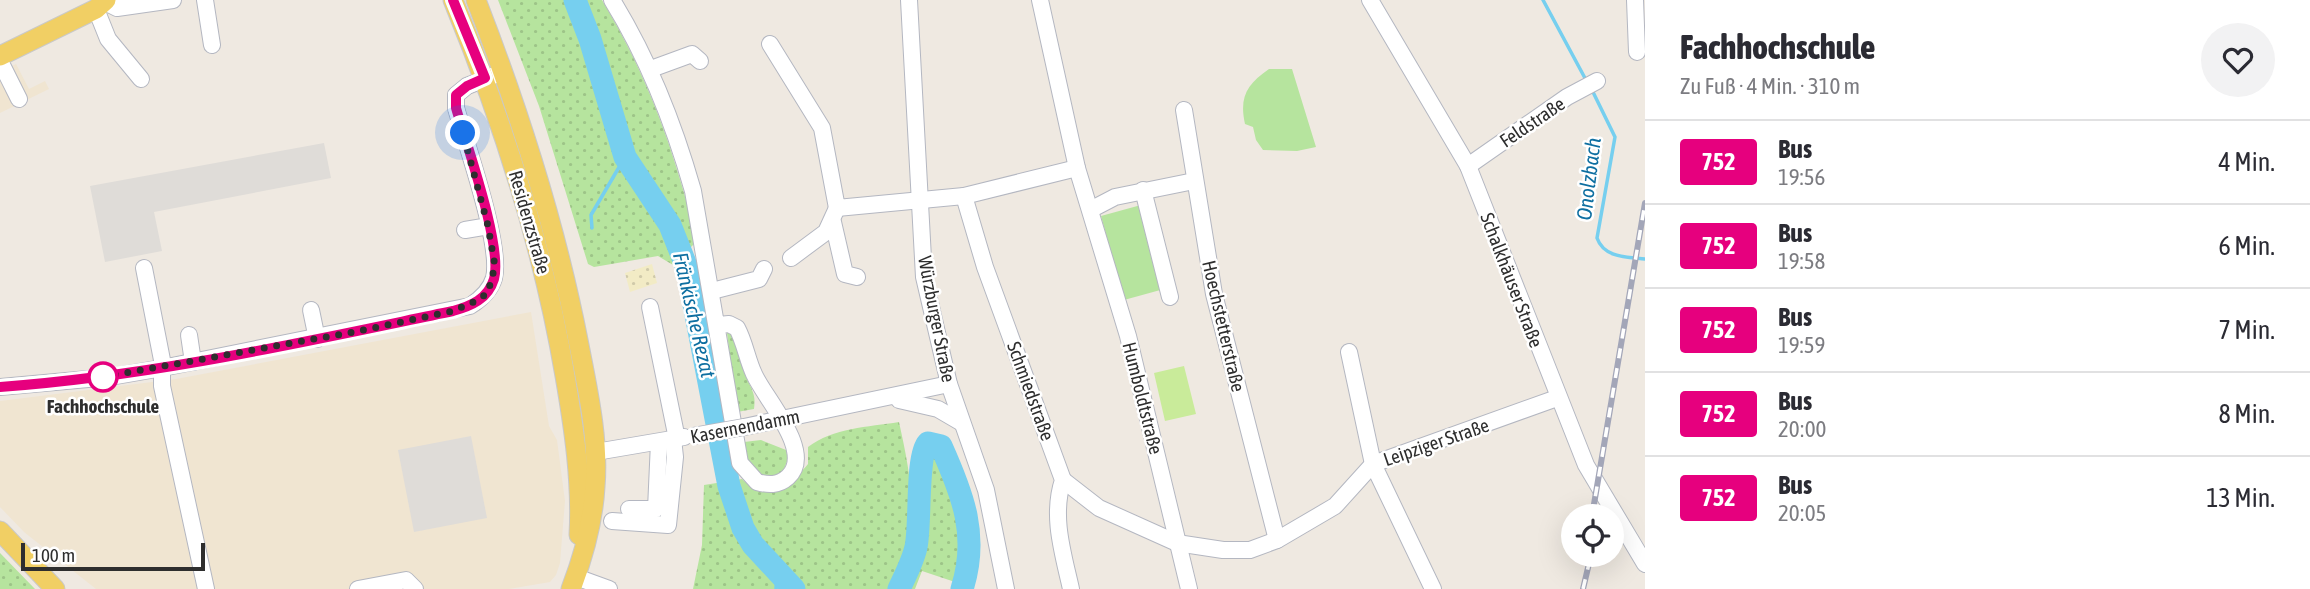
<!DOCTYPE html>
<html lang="de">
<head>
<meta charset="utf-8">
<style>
	body { margin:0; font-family:"Asap Condensed",sans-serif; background:#f2f2f3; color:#2b2b33; height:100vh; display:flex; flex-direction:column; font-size:26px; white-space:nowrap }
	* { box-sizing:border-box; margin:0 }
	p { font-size:23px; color:#7c7c81 }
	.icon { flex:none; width:38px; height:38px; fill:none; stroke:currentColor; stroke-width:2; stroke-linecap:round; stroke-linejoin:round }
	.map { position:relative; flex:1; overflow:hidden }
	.side { display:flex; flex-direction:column; background:#fff; width:665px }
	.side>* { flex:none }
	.badge { padding:0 14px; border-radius:5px; font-size:24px; line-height:46px }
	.tools { position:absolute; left:1561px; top:504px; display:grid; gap:14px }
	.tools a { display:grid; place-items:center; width:63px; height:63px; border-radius:50%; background:#fff; box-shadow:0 7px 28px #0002; font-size:35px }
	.scale { position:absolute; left:21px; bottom:18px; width:184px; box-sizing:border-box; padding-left:7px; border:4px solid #2e2e2e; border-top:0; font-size:19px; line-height:24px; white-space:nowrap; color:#2e2e2e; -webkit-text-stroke:5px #fff; paint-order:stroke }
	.you { position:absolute; width:35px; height:35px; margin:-18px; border:5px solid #fff; border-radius:50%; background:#1a73e8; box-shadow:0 0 0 10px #1a73e833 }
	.map>.badge { position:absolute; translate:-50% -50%; box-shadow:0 0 0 4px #fff }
	.round { display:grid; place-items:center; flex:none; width:74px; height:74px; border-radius:37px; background:#f2f2f3 }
	.summary { display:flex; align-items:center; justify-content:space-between; height:119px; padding:0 35px }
	h1 { font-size:33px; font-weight:800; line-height:52px }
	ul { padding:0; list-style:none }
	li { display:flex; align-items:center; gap:21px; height:84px; padding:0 35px; border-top:2px solid #e1e1e2 }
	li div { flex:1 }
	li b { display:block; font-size:26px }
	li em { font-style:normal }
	li .badge { min-width:77px; font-weight:700; text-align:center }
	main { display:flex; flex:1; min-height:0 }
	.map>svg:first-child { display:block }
	.education { fill:#f0e5d1 }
	.grass { fill:url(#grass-dots) }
	.sand { fill:url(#sand-dots) }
	.park { fill:#b6e49e }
	.pitch { fill:#c9eb9a }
	.plaza { fill:#dfdcd8 }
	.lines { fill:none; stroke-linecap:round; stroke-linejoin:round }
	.stream { stroke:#76cfef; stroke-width:3.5 }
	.river { stroke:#76cfef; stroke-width:23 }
	.minor-casing { stroke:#b4b7c1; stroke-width:18 }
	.major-casing { stroke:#c9c9c9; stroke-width:21 }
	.minor { stroke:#fff; stroke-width:16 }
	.major { stroke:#f1cf64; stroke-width:19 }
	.rail-casing { stroke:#a3a6b8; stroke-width:6 }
	.rail { stroke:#fff; stroke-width:3.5; stroke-dasharray:10; stroke-linecap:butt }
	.minor-bridge-casing { stroke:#b4b7c1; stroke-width:18; stroke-linecap:butt }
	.minor-bridge { stroke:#fff; stroke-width:16 }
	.line-casing { stroke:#fff; stroke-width:16 }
	.line { stroke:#e6007e; stroke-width:10 }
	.walk { stroke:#2e2e2e; stroke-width:7; stroke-dasharray:0 12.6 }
	.stop-dot { fill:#fff; stroke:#e6007e; stroke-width:3.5 }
	.labels { text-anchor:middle; stroke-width:5; stroke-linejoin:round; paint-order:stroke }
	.street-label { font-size:19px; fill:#2e2e2e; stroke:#fff }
	.stop-label { font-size:19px; font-weight:bold; fill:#2e2e2e; stroke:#fff }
	.water-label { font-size:21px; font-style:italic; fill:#0e6fa1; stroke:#fff }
</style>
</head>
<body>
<main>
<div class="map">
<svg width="1645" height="589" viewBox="0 0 1645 589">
	<defs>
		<pattern id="grass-dots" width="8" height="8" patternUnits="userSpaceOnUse" patternTransform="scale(1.75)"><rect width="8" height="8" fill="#b6e49e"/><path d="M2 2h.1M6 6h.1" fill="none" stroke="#9dc488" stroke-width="1.8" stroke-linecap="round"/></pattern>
		<pattern id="sand-dots" width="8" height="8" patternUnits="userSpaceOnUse" patternTransform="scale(1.75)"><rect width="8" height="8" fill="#f2ebc5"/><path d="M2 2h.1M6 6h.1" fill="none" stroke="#d0caaa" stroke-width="1.8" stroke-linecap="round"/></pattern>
	</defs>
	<rect width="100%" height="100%" fill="#efe9e1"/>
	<g class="education">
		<polygon points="16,64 29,89 45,81 49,89 0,113 0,72"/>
		<polygon points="531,312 549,426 557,440 565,501 560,563 556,575 550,582 509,589 96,589 24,532 0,507 0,401 176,379"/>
	</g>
	<g class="grass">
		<path d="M 498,0 L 602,0 C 650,80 674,150 697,241 L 673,265 L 658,256 L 594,267 L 588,264 L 539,106 Z"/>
		<path d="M 727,333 L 732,333 C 739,346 740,358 744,371 C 749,387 757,392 754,409 L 737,412 Z"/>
		<path d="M 899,422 C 911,477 924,539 891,589 L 693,589 L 702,545 L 704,485 L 742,479 C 767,502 790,486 808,464 L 808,447 C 833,428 868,427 899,422 Z"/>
		<polygon points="761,440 786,450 788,459 782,474 762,478 749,465 744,442"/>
		<polygon points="931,456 938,457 953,484 964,563 958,583 922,571 915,589 905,589 926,539 928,463"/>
		<polygon points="0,553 35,589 0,589"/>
	</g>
	<polygon class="sand" points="652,264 657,283 630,292 625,273"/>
	<g class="park">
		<path d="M 1269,69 L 1292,69 L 1316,147 L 1297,151 L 1263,150 L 1256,140 L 1253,127 L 1245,124 C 1239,97 1247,84 1269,69 Z"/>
		<polygon points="1141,205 1164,289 1124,300 1101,216"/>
	</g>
	<polygon class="pitch" points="1184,366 1196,414 1165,421 1154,373"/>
	<g class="plaza">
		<polygon points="324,143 331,178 154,212 162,251 105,262 90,186"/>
		<polygon points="471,436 487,518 414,532 398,450"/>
	</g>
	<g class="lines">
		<g class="stream">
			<polyline points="1543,0 1586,80"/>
			<path d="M 1592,90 L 1615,137 L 1597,238 C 1604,258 1627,257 1645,259"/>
			<polyline points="592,228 591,215 625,157"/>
			<polyline points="776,589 777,572"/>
		</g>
		<g class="river">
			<polyline points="575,0 590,39 625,157 670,225 687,268 729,486 743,528 753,545 794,589"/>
			<path d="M 899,589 C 905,576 913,561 916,547 C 921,524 916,456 928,443 L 941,446 C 963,495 979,536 962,589"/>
		</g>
		<defs>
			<g id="minor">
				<polyline points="205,0 212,45"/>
				<path d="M 612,0 C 649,60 674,124 693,191 L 740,463 L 757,482 C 768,485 778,486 788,477 C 815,452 765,399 754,374 C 747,359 745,343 737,328 L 729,324 L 719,325"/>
				<polyline points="909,0 924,277 949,384 986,490 1006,589"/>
				<polyline points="1040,0 1077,168 1128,336 1189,589"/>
				<polyline points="1370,0 1468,166 1586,465 1645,564"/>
				<polyline points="1635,0 1637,52"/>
				<polyline points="105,2 117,8 173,0"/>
				<polyline points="96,9 108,39 141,79"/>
				<polyline points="770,44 822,128 837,208 964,196 1077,168"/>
				<polyline points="0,61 19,99"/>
				<polyline points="651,69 692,54 700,61"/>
				<polyline points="1184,110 1214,294 1277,540"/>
				<polyline points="1468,166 1567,97 1597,81"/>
				<polyline points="1143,190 1170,297"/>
				<path d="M 964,196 L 985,267 L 1063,480 C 1051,516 1063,553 1071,589"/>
				<polyline points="1092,209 1115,197 1194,181"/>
				<polyline points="833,222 845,274 857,277"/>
				<polyline points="465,230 489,226"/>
				<polyline points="791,258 826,232 837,208"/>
				<polyline points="144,268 162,360 162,386 206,589"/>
				<polyline points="712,291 759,279 764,269"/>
				<polyline points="650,307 677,439"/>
				<polyline points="311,310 317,339"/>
				<polyline points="189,335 193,362"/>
				<polyline points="1349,352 1373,464 1433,589"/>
				<path d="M 0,387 L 110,377 L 162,368 L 470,306 C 481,299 490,291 494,278 C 502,245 466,144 456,108 L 456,95 L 467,86 L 495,75"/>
				<polyline points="899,400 938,409 962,423"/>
				<polyline points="744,427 949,384"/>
				<polyline points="596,452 684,437"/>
				<polyline points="1063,480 1099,508 1177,543 1223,550 1250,550 1277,540 1335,506 1373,464 1557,398"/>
				<polyline points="629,509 656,509 659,442"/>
				<polyline points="612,521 668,525 675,457 673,439"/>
				<polyline points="576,577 609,589"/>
				<polyline points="358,589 406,580 415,589"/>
			</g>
			<g id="major">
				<path d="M 453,0 C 503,122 543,246 565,376 C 574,428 582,482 579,535"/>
				<path d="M 476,0 C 520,113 556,226 579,345 C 588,391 599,440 595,487 C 593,523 584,555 571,589"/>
				<polyline points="0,56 96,9 106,0"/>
				<polyline points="0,531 55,589"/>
			</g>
		</defs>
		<use href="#minor" class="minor-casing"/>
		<use href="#major" class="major-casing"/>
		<use href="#minor" class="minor"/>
		<use href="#major" class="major"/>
		<defs>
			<g id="rail">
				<polyline points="1592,516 1645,203"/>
				<polyline points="1583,589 1591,555"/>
			</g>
		</defs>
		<use href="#rail" class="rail-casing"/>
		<use href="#rail" class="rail"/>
		<defs>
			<polyline id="minor-bridge" points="693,436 744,427"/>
		</defs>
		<use href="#minor-bridge" class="minor-bridge-casing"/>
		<use href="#minor-bridge" class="minor-bridge"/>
	</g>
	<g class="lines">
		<defs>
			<path id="line" d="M 0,387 C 153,376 303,342 453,311 C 471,306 488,299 494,279 C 503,247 466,143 456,108 L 456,95 L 467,86 L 485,78 L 453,0"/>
		</defs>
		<use href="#line" class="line-casing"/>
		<use href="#line" class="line"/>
		<polyline class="walk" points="103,377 359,331 453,311 480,299 488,292 495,266 488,226 463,133"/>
	</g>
	<circle class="stop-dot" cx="103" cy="377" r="14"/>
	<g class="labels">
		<g class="street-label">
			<text transform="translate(1532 122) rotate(-34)" y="7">Feldstraße</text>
			<text transform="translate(530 222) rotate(74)" y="7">Residenzstraße</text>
			<text transform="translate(1512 280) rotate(69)" y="7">Schalkhäuser Straße</text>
			<text transform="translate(937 319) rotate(79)" y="7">Würzburger Straße</text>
			<text transform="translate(1224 326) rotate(77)" y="7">Hoechstetterstraße</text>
			<text transform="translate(1031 391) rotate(70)" y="7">Schmiedstraße</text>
			<text transform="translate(1143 398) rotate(76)" y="7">Humboldtstraße</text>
			<text transform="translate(745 426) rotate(-11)" y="7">Kasernendamm</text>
			<text transform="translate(1436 442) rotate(-19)" y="7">Leipziger Straße</text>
		</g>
		<g class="stop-label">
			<text x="103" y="413">Fachhochschule</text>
		</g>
		<g class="water-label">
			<text transform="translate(1589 179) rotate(-83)" y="7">Onolzbach</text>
			<text transform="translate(694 315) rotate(77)" y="7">Fränkische Rezat</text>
		</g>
	</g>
</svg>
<div class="tools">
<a><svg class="icon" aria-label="locate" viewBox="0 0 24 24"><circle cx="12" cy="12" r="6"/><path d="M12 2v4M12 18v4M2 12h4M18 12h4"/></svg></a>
</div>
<div class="scale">100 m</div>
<div class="you" style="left:463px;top:133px"></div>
</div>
<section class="side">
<div class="summary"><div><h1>Fachhochschule</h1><p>Zu Fuß · 4 Min. · 310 m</p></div><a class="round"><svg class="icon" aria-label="heart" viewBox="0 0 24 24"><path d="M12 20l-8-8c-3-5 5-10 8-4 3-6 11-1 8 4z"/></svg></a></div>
<ul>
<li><span class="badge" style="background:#e6007e;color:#fff">752</span><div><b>Bus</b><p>19:56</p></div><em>4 Min.</em></li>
<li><span class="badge" style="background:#e6007e;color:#fff">752</span><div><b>Bus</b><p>19:58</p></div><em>6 Min.</em></li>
<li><span class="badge" style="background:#e6007e;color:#fff">752</span><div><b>Bus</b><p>19:59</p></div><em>7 Min.</em></li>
<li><span class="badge" style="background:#e6007e;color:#fff">752</span><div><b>Bus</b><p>20:00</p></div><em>8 Min.</em></li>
<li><span class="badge" style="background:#e6007e;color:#fff">752</span><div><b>Bus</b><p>20:05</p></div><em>13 Min.</em></li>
</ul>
</section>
</main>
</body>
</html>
